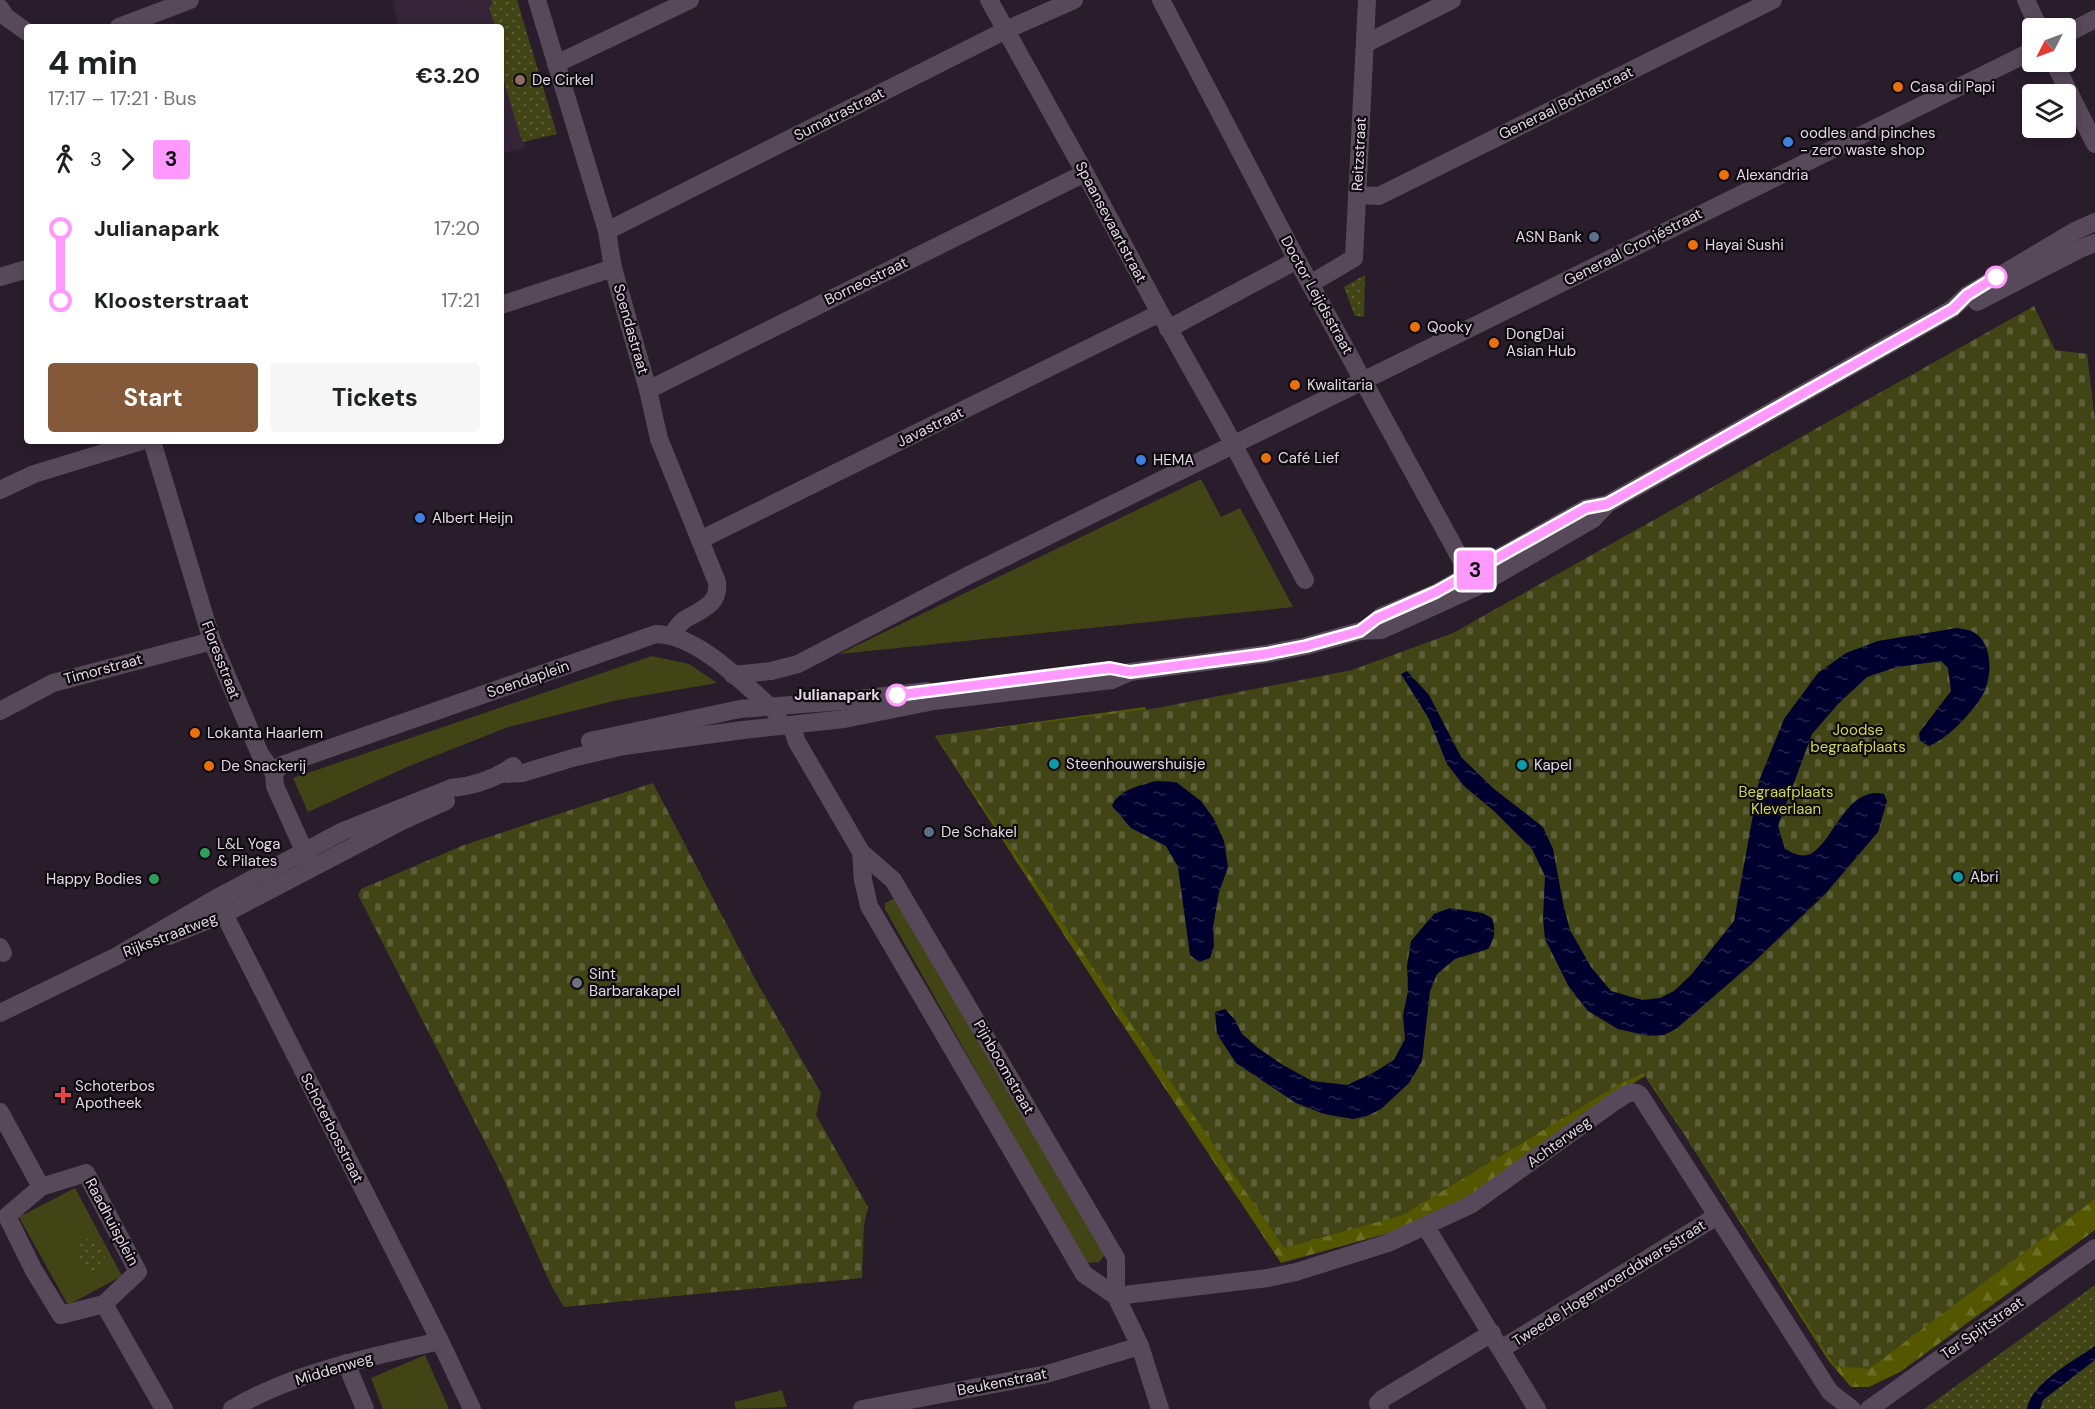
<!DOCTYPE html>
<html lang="en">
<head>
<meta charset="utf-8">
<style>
	body { margin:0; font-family:"DM Sans",sans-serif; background:#f6f6f6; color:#202124; height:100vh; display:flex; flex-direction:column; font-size:22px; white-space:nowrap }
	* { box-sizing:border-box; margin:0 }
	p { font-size:20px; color:#757577 }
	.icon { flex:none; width:33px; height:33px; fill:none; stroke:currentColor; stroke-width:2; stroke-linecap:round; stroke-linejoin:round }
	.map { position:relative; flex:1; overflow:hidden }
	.side { position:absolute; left:24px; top:24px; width:480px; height:420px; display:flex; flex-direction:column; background:#fff; border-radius:6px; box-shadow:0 3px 9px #0003 }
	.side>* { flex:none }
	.badge { padding:0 12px; border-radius:4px; font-size:21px; line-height:39px }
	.needle { width:39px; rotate:228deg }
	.fabs { position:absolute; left:2022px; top:18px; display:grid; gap:12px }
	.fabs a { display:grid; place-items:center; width:54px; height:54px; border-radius:6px; background:#fff; box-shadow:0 3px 9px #0003; font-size:30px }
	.map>.badge { position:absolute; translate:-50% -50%; box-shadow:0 0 0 3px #fff }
	.legs { display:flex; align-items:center; gap:9px; height:66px; padding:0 24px; font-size:20px }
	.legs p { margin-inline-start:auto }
	.overview { display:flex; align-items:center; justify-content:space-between; height:102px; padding:0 24px }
	h1 { font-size:33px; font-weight:700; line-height:45px }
	.primary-button { display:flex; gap:12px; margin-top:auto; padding:12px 24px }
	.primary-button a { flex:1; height:69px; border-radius:6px; background:#83593a; color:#fff; font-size:24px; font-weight:700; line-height:69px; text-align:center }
	.primary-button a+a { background:#f6f6f6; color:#202124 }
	ul { padding:0 24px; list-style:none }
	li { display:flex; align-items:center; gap:21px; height:72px; font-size:22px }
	li i { display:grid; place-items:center; width:9px; height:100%; margin:0 8px; background:currentColor }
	li i::after { content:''; width:15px; height:15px; margin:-8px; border:4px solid; border-radius:50%; background:#fff }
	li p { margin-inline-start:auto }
	li:first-child i { background:linear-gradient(#0000 50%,currentColor 0) }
	li:last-child i { background:linear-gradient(currentColor 50%,#0000 0) }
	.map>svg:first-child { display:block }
	.built { fill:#352438 }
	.green { fill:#414415 }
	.forest { fill:url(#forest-firs) }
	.cemetery { fill:url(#cemetery-stones) }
	.park { fill:url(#park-dots) }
	.water { fill:url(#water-ripples) }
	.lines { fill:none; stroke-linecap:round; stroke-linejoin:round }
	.street { stroke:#57485a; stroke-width:18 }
	.secondary { stroke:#57485a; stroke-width:18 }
	.line-1-casing { stroke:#fff; stroke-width:14 }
	.line-1 { stroke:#f9f; stroke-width:9 }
	.education-dot { fill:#8d6e63; stroke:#0f0910; stroke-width:2 }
	.food-dot { fill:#e8710a; stroke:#0f0910; stroke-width:2 }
	.shop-dot { fill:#3f7fe0; stroke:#0f0910; stroke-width:2 }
	.service-dot { fill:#5c6f8a; stroke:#0f0910; stroke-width:2 }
	.stop-1-dot { fill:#fff; stroke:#f9f; stroke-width:3 }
	.culture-dot { fill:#0f9aa8; stroke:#0f0910; stroke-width:2 }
	.leisure-dot { fill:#2e9e5b; stroke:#0f0910; stroke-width:2 }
	.worship-dot { fill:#6b7280; stroke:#0f0910; stroke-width:2 }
	.health-dot { fill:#e0444e; stroke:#0f0910; stroke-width:2 }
	.labels { text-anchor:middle; stroke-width:4.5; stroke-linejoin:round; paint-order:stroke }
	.poi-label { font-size:15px; fill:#e1d8e2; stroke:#0f0910; text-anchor:start }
	.street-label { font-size:15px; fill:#e1d8e2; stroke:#0f0910 }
	.stop-label { font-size:15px; font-weight:bold; fill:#e1d8e2; stroke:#0f0910; text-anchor:end }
	.park-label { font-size:15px; fill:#cfd652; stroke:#0f0910 }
</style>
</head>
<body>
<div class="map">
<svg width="2095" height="1409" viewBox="0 0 2095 1409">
	<defs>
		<pattern id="forest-firs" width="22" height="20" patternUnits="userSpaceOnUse" patternTransform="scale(1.5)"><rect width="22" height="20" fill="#545700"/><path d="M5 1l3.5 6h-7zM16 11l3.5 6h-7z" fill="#6c6e25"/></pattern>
		<pattern id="cemetery-stones" width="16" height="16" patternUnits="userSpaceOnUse" patternTransform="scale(1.5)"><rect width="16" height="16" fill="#414415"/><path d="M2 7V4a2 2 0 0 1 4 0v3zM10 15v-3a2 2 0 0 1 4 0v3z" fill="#5c5e37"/></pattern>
		<pattern id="park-dots" width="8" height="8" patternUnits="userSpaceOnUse" patternTransform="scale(1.5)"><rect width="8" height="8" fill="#414415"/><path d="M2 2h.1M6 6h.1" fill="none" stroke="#5c5e37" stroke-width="1.8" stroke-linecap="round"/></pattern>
		<pattern id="water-ripples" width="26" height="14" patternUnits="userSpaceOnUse" patternTransform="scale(1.5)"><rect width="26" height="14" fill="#00002f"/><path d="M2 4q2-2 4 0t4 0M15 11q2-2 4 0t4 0" fill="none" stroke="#25244d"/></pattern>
	</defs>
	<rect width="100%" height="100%" fill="#291d2c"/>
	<polygon class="built" points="392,0 517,0 525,148 501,154 501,27 399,27"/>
	<g class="green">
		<polygon points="1201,479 1221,517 1240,508 1293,607 839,654"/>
		<polygon points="652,656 689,664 717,683 618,700 508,727 407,767 308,812 293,778"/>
		<polygon points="895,898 1102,1247 1104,1256 1099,1262 1087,1263 1080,1255 885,909 885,903"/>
		<polygon points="75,1188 122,1276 68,1305 19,1217"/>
		<polygon points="425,1355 449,1409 383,1409 371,1378"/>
		<polygon points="782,1390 787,1407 736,1409 734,1402"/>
	</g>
	<polygon class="forest" points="1145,707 1152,735 1644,1070 2095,1160 2095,1230 1900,1372 1869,1387 1851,1387 1828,1360 1684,1134 1645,1076 1595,1107 1468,1199 1400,1230 1281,1263 1109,1004 935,736"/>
	<g class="cemetery">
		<polygon points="2034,306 2055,350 2087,354 2095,421 2095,1199 1869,1369 1835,1366 1651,1083 1643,1074 1623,1082 1403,1215 1284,1248 935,736 1157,708 1352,670 1453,633"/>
		<polygon points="653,783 755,979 821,1093 816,1115 868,1207 864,1224 862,1278 564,1307 551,1285 501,1173 358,895 361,889 464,845"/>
	</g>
	<g class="park">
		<polygon points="491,0 517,0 557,134 522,142 501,71 501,27 495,27 489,7 492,4"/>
		<polygon points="1365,275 1364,317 1355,316 1344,287"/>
		<polygon points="94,1235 108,1263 89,1273 74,1247"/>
		<polygon points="2095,1285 2095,1409 1924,1409"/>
	</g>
	<g class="water">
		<path d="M 1957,628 C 1963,629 1971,630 1975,633 C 1992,644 1992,673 1985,690 C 1978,707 1947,740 1929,746 L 1920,741 L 1919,733 L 1951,691 L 1948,668 L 1941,661 L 1897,667 L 1867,677 L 1838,704 L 1812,734 L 1778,826 L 1785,849 C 1791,852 1799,857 1807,855 C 1813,854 1818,848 1822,844 C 1838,825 1854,786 1884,794 L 1887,801 L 1878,832 L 1826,893 L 1756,960 L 1676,1029 L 1664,1035 L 1649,1036 L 1618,1029 L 1588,1011 L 1576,996 L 1568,985 L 1545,939 L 1543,919 L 1545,876 L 1532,849 L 1494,811 L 1464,786 L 1447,764 L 1429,719 L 1401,674 L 1407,671 L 1429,695 L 1461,757 L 1494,789 L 1543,827 L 1553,849 L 1563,903 L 1570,930 L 1591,967 L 1611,991 L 1642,1000 L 1660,998 L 1674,991 L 1691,975 L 1734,921 L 1759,781 L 1784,719 L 1818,673 L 1846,653 L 1878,641 Z"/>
		<path d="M 1156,781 L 1176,782 L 1201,801 L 1214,819 L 1224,841 L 1228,867 L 1219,892 L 1213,927 L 1214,946 L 1210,958 L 1199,962 L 1190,955 L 1178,867 L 1166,846 L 1131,828 L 1112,806 C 1118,790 1141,785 1156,781 Z"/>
		<path d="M 1450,908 L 1482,913 L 1492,918 C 1496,931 1495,937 1488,949 L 1455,959 L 1437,974 L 1430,991 L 1422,1061 L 1409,1083 L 1381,1109 L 1367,1116 L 1353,1119 L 1324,1114 L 1296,1103 L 1236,1063 L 1217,1034 L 1215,1012 L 1225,1009 L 1235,1020 L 1242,1034 L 1258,1048 L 1283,1065 L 1312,1081 L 1347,1085 L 1373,1073 L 1394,1060 L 1405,1039 L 1403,1015 L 1408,991 L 1407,966 L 1411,941 L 1434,914 Z"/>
		<path d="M 2095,1346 L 2095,1360 L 2043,1400 L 2040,1409 L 2027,1409 C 2031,1383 2074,1361 2095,1346 Z"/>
	</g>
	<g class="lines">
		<g class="street">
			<path d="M 537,0 L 607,231 L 613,268 L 648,390 L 659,439 L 717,582 C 720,605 700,610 684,620 C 679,624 675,630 672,636"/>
			<polyline points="989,0 1085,173 1160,313 1223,425 1305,580"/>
			<polyline points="1161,0 1297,260 1476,587"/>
			<polyline points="2026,0 2039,28"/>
			<polyline points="0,8 6,17 27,32"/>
			<polyline points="119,27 190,0"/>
			<polyline points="2066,34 2095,19"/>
			<polyline points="1365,44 1452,0"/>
			<polyline points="2054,62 2095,144"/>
			<polyline points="556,64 690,0"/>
			<polyline points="1357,195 1379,196 1773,0"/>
			<polyline points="607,231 1006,30 1074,0"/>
			<polyline points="0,277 27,269"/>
			<polyline points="1310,284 1354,258 1367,0"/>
			<polyline points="501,305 613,268"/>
			<polyline points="1168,329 1297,260"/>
			<polyline points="648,390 1085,173"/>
			<polyline points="152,441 212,641 260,754 274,773 275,786 310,864"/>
			<polyline points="0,490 34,474 142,441"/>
			<polyline points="700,540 1160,313"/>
			<polyline points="733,675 771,671 798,664 969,575 2032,51"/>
			<polyline points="0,711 53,683 212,641"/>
			<polyline points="791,725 797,742 861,852 893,880 1116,1258 1116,1296 1140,1346 1160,1409"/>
			<path d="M 274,773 L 282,765 L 656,634 C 700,635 746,686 778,714"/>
			<polyline points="861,852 863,880 869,906 1084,1274 1116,1296"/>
			<polyline points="224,914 440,1341 472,1409"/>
			<polyline points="0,947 3,953"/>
			<polyline points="0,1112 41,1187"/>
			<polygon points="86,1173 138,1272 104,1304 61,1315 33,1269 7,1216 41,1187"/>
			<polyline points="1426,1227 1537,1409"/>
			<path d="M 1116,1296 L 1268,1278 L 1296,1272 L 1388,1243 L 1472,1204 L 1614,1102 C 1623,1097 1631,1088 1640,1095 L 1830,1392 L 1852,1409"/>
			<polyline points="104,1304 164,1409"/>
			<polyline points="1501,1349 1717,1216"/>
			<polyline points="346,1363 365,1409"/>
			<path d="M 232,1409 C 294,1372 371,1357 440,1341"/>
			<polyline points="862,1409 1047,1374 1140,1346"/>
			<polyline points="1380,1409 1378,1403 1382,1399 1492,1333"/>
			<polyline points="1869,1409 2095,1248"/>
		</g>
		<g class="secondary">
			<polyline points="1977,302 2082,248 2095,243"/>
			<polyline points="1381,616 1436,593 1586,508 1607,504"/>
			<polyline points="590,741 740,709 842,701 927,691"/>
			<polyline points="503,774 523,773 576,757 624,746 743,730 844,719 934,701 1112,680 1130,672 1266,654 1306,646 1360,631 1381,630 1476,587 1593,519 1607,504 1952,309 1967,295 2075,231 2095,222"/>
			<polyline points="169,936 224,914 402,821 446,801"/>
			<path d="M 0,1013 L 117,956 L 215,899 L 343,831 L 451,788 C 473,786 495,779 513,766"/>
		</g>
	</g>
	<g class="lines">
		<defs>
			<polyline id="line-1" points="897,695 1110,668 1130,672 1266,654 1306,646 1360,631 1377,618 1436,592 1586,508 1607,504 1953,309 1967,295 1996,277"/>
		</defs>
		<use href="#line-1" class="line-1-casing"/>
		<use href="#line-1" class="line-1"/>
	</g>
	<circle class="education-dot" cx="520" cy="80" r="6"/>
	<g class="food-dot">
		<circle cx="1898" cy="87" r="6"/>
		<circle cx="1724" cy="175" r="6"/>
		<circle cx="1693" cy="245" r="6"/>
		<circle cx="1415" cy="327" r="6"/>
		<circle cx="1494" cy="343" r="6"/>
		<circle cx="1295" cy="385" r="6"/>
		<circle cx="1266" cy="458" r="6"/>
		<circle cx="195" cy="733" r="6"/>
		<circle cx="209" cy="766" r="6"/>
	</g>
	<g class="shop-dot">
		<circle cx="1788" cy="142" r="6"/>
		<circle cx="1141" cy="460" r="6"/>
		<circle cx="420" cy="518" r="6"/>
	</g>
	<g class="service-dot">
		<circle cx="1594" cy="237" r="6"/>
		<circle cx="929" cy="832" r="6"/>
	</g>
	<g class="stop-1-dot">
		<circle cx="1996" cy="277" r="10"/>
		<circle cx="897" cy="695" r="10"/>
	</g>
	<g class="culture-dot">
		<circle cx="1054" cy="764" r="6"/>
		<circle cx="1522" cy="765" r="6"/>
		<circle cx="1958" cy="877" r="6"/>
	</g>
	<g class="leisure-dot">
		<circle cx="205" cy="853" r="6"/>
		<circle cx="154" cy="879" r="6"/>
	</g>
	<circle class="worship-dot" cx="577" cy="983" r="6"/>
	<path class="health-dot" d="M60 1086h6v6h6v6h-6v6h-6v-6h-6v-6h6z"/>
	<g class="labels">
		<g class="poi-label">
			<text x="532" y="85">De Cirkel</text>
			<text x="1910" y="92">Casa di Papi</text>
			<text x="1800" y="138">oodles and pinches<tspan x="1800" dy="17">- zero waste shop</tspan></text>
			<text x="1736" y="180">Alexandria</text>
			<text x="1582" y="242" text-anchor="end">ASN Bank</text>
			<text x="1705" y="250">Hayai Sushi</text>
			<text x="1427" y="332">Qooky</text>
			<text x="1506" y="339">DongDai<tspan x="1506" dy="17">Asian Hub</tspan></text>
			<text x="1307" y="390">Kwalitaria</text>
			<text x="1278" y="463">Café Lief</text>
			<text x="1153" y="465">HEMA</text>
			<text x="432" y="523">Albert Heijn</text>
			<text x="207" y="738">Lokanta Haarlem</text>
			<text x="1066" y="769">Steenhouwershuisje</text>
			<text x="1534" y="770">Kapel</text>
			<text x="221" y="771">De Snackerij</text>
			<text x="941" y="837">De Schakel</text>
			<text x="217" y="849">L&amp;L Yoga<tspan x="217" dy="17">&amp; Pilates</tspan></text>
			<text x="1970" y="882">Abri</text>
			<text x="142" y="884" text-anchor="end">Happy Bodies</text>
			<text x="589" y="979">Sint<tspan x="589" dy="17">Barbarakapel</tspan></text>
			<text x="75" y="1091">Schoterbos<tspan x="75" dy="17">Apotheek</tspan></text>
		</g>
		<g class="street-label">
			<text transform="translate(1566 103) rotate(-26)" y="5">Generaal Bothastraat</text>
			<text transform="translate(839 114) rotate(-27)" y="5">Sumatrastraat</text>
			<text transform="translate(1359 154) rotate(-87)" y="5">Reitzstraat</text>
			<text transform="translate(1111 222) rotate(62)" y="5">Spaansevaartstraat</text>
			<text transform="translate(1633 247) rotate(-27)" y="5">Generaal Cronjéstraat</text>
			<text transform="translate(866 281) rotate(-26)" y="5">Borneostraat</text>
			<text transform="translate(1317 295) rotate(61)" y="5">Doctor Leijdsstraat</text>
			<text transform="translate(631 329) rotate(74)" y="5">Soendastraat</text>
			<text transform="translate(930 427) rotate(-26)" y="5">Javastraat</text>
			<text transform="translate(221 660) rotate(69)" y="5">Floresstraat</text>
			<text transform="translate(103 669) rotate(-15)" y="5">Timorstraat</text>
			<text transform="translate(528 679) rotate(-19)" y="5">Soendaplein</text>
			<text transform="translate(170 935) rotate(-21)" y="5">Rijksstraatweg</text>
			<text transform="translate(1004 1067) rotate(60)" y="5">Pijnboomstraat</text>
			<text transform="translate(332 1128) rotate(63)" y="5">Schoterbosstraat</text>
			<text transform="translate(1559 1142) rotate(-36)" y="5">Achterweg</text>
			<text transform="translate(112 1222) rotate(62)" y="5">Raadhuisplein</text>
			<text transform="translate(1609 1283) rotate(-32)" y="5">Tweede Hogerwoerddwarsstraat</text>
			<text transform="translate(1982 1328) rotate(-35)" y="5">Ter Spijtstraat</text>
			<text transform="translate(334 1369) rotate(-17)" y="5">Middenweg</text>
			<text transform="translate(1002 1382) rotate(-11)" y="5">Beukenstraat</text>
		</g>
		<g class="stop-label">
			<text x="880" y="700">Julianapark</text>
		</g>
		<g class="park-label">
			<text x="1858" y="735">Joodse<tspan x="1858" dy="17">begraafplaats</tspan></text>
			<text x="1786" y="797">Begraafplaats<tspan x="1786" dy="17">Kleverlaan</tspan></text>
		</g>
	</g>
</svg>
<div class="fabs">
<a><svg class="needle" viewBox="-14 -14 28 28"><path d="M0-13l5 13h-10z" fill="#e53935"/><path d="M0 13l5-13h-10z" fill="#757577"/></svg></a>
<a><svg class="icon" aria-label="layers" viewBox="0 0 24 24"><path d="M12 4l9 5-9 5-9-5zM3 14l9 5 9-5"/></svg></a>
</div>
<b class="badge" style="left:1475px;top:570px;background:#f9f;color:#111">3</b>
<section class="side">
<div class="overview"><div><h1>4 min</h1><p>17:17 – 17:21 · Bus</p></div><b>€3.20</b></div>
<div class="legs"><svg class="icon" aria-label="walk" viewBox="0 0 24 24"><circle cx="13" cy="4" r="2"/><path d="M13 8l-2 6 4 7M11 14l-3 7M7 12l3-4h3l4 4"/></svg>3<svg class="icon" aria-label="forward" viewBox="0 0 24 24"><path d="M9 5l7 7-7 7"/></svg><b class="badge" style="background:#f9f;color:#111">3</b></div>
<ul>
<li><i style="color:#f9f"></i><b>Julianapark</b><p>17:20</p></li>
<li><i style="color:#f9f"></i><b>Kloosterstraat</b><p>17:21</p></li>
</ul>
<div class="primary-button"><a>Start</a><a>Tickets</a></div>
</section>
</div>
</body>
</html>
